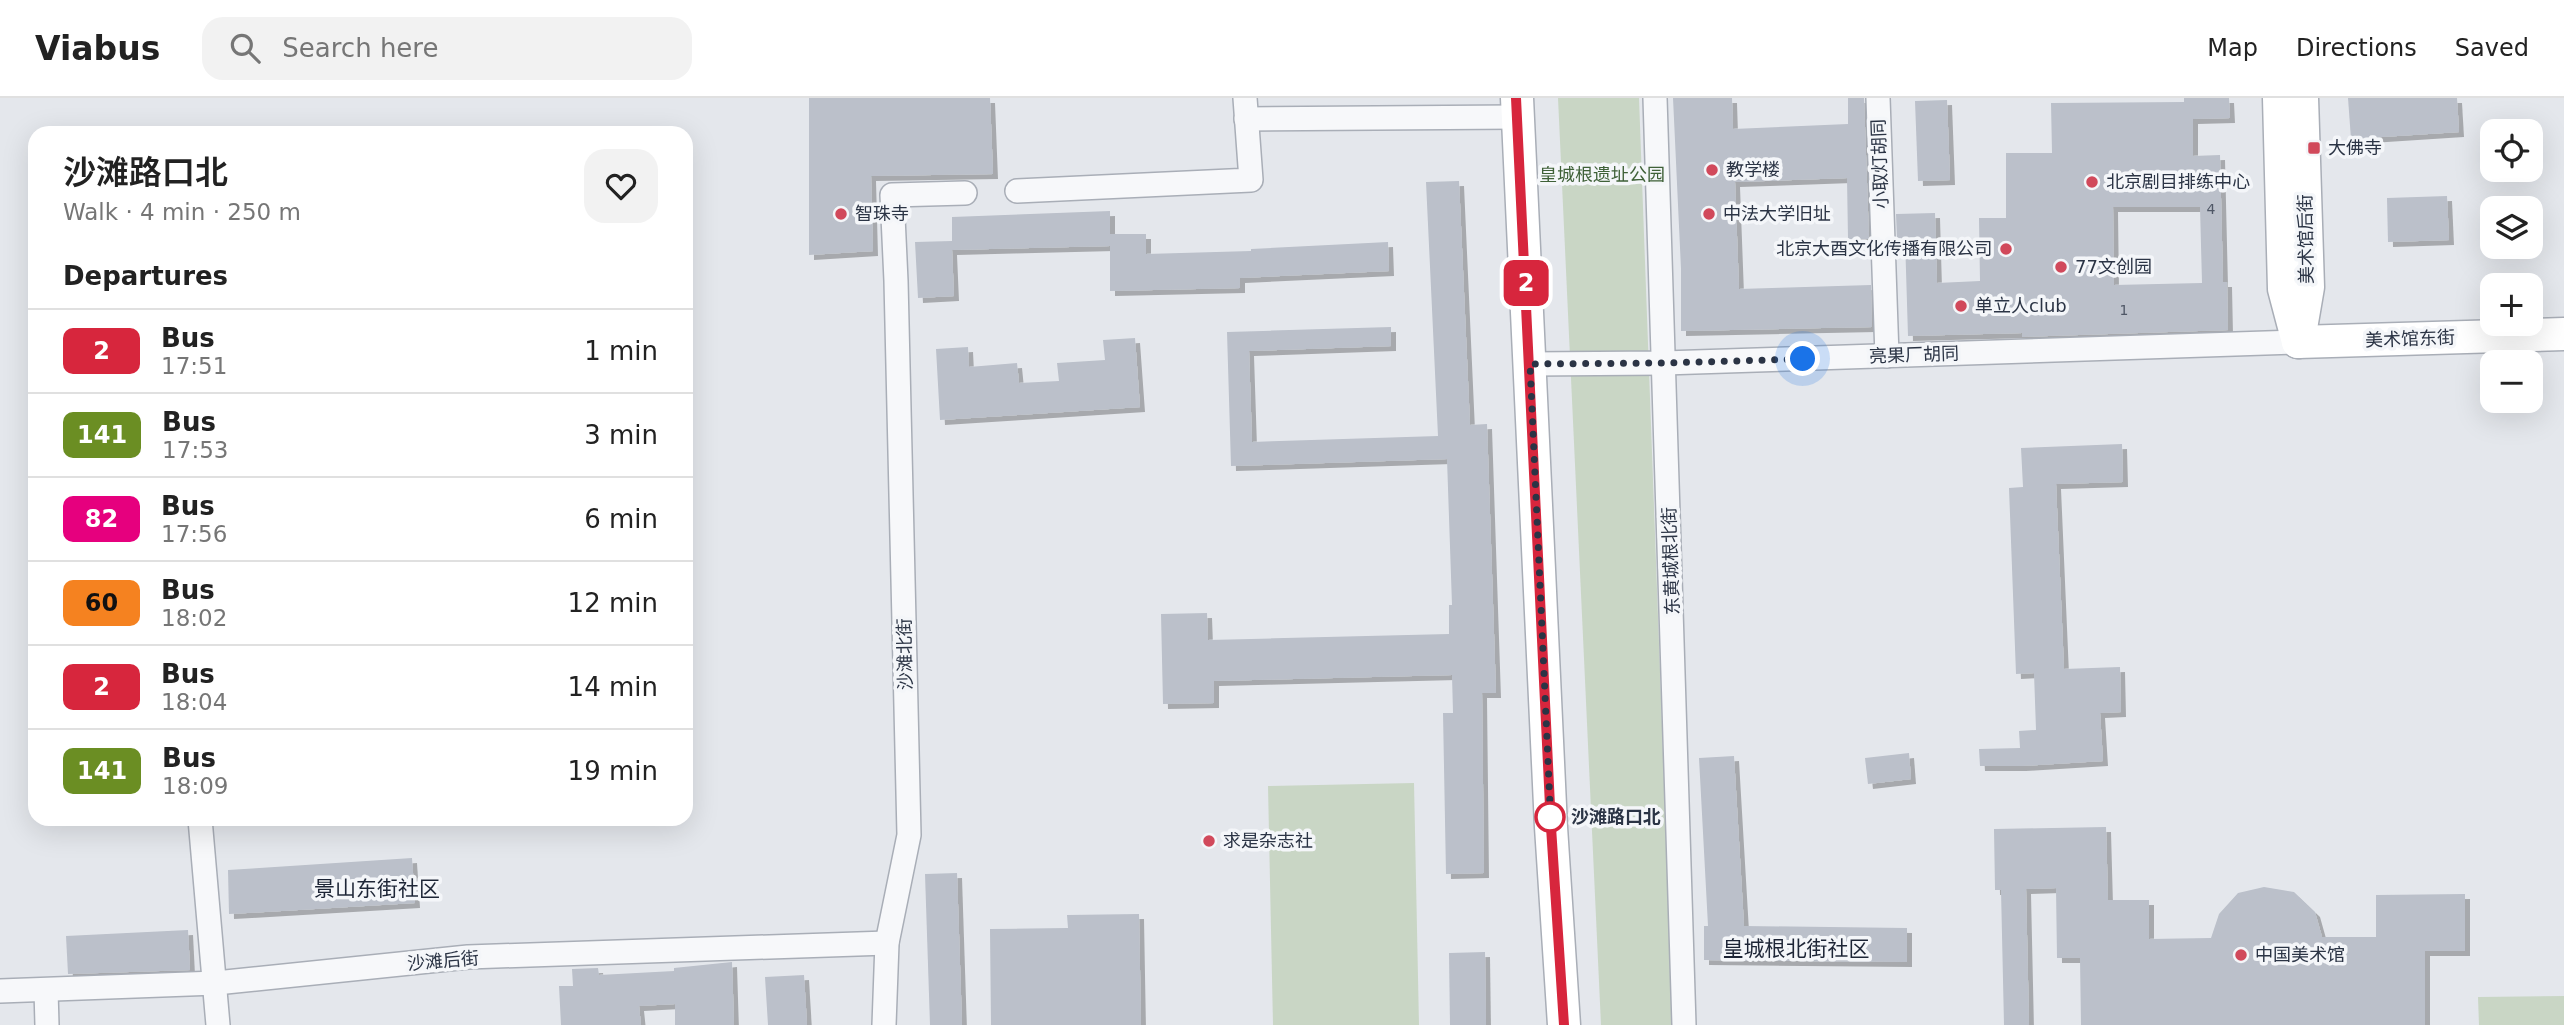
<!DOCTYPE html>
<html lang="en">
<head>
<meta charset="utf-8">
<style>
	body { margin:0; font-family:"DejaVu Sans","Noto Sans SC",sans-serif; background:#f2f2f2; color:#222; height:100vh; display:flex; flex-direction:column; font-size:26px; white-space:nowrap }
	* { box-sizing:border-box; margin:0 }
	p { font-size:23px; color:#767676 }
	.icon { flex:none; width:38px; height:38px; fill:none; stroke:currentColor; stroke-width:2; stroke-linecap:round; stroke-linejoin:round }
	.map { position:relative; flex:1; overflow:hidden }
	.details { position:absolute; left:28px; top:28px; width:665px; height:700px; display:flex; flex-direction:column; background:#fff; border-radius:21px; box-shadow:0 7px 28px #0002 }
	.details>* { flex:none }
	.badge { padding:0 14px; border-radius:10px; font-size:24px; line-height:46px }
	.fabs { position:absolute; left:2480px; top:21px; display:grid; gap:14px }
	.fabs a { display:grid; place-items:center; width:63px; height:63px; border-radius:14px; background:#fff; box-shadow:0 7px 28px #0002; font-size:35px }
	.you { position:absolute; width:35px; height:35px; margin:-18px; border:5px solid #fff; border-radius:50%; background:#1a73e8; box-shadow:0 0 0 10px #1a73e833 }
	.map>.badge { position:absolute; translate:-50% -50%; box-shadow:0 0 0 4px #fff }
	h2 { padding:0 35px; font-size:26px; line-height:63px }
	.round { display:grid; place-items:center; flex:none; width:74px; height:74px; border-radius:21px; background:#f2f2f2 }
	.overview { display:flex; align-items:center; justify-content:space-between; height:119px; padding:0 35px }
	h1 { font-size:33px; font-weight:600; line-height:52px }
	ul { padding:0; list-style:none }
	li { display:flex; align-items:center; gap:21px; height:84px; padding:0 35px; border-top:2px solid #e0e0e0 }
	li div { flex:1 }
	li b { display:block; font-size:26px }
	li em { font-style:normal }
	li .badge { min-width:77px; font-weight:700; text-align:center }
	header { display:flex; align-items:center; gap:42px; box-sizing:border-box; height:98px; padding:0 35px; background:#fff; border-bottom:2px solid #e0e0e0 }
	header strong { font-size:33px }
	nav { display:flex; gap:38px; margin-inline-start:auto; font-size:24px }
	.search { width:490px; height:63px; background:#f2f2f2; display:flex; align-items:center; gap:18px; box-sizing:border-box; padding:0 24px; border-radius:21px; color:#767676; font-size:26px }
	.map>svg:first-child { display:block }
	.green { fill:#c9d6c5 }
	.building { fill:#bbc0ca; fill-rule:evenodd; filter:url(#shadow) }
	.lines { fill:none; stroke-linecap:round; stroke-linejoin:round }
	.street-casing { stroke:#a9aeb7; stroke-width:26 }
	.secondary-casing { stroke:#a9aeb7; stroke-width:35 }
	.street { stroke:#f7f8fa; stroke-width:23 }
	.secondary { stroke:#fff; stroke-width:32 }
	.line-casing { stroke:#fff; stroke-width:16 }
	.line { stroke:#d7263d; stroke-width:10 }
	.walk { stroke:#2b3445; stroke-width:7; stroke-dasharray:0 12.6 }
	.poi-dot { fill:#d1495b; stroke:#f4f6f9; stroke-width:2.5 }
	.stop-dot { fill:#fff; stroke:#d7263d; stroke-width:3.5 }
	.labels { text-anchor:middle; stroke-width:7; stroke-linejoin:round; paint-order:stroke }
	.number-label { font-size:14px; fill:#4f5766 }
	.poi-label { font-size:18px; fill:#2b3445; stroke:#f4f6f9; text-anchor:start }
	.street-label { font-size:18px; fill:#2b3445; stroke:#f4f6f9 }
	.park-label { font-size:18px; fill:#3f6138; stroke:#f4f6f9 }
	.stop-label { font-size:18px; font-weight:bold; fill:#2b3445; stroke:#f4f6f9; text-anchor:start }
	.quarter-label { font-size:21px; fill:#1d2536; stroke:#f4f6f9 }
</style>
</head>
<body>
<header>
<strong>Viabus</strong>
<div class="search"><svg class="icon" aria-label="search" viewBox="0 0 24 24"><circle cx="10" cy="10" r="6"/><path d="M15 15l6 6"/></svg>Search here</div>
<nav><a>Map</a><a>Directions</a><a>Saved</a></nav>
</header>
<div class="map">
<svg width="2564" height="927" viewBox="0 0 2564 927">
	<defs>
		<filter id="shadow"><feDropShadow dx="5" dy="5" stdDeviation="0" flood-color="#0004"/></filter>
	</defs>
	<rect width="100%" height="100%" fill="#e4e7ec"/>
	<g class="green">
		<polygon points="1558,0 1639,0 1673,927 1601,927"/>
		<polygon points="1414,685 1419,927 1273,927 1268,688"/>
		<polygon points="2564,898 2564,927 2479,927 2478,899"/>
	</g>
	<g class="building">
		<polygon points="809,0 990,0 993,76 871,78 873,153 809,157"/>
		<polygon points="1673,0 1732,0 1733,31 1848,26 1848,0 1864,0 1869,141 1848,141 1847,80 1735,84 1739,191 1871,187 1872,229 1681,233 1681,171"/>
		<path d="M 2184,0 L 2229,0 L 2230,20 L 2193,21 L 2193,58 L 2220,57 L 2223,184 L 2227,184 L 2228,232 L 2022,239 L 2022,235 L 1908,238 L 1905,140 L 1897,140 L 1896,116 L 1935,115 L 1937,185 L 1980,183 L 1979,120 L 2006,120 L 2006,55 L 2052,55 L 2051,5 L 2184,4 ZM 2113,109 L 2200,109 L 2202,185 L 2114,187 Z"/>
		<polygon points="2348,0 2457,0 2459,34 2351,41"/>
		<polygon points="1947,2 1950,82 1918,83 1915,3"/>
		<polygon points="1459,83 1470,327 1487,326 1496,595 1482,595 1484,775 1446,776 1443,615 1453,615 1452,577 1214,583 1214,605 1163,606 1161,516 1207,515 1208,542 1449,536 1449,507 1452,507 1447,361 1231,368 1227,234 1391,229 1391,248 1249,253 1252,344 1438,338 1426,84"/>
		<polygon points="2447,98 2449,142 2388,144 2387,100"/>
		<polygon points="1110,113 1110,136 1146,136 1146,156 1251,153 1251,151 1388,144 1389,173 1240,180 1240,190 1110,193 1110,140 1110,148 952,152 954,198 918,200 915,144 952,143 952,119"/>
		<polygon points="1135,240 1140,309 940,322 936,251 968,249 969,269 1017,265 1019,285 1059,283 1057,265 1105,262 1103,242"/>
		<polygon points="2122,346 2123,384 2056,386 2064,571 2120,569 2121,614 2100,615 2103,663 2021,668 1980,668 1979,651 2020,650 2019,633 2036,632 2034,575 2016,576 2009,390 2023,389 2021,350"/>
		<polygon points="1909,655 1911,681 1868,686 1865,660"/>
		<polygon points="1734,658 1744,828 1907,830 1907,864 1704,862 1704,828 1708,828 1699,660"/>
		<polygon points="2106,729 2108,802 2149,802 2149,841 2211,840 2219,816 2238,795 2264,789 2294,794 2315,814 2322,839 2376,839 2376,797 2465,796 2465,853 2425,853 2425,927 2081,927 2080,860 2057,860 2056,790 2026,791 2029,927 2004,927 2001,792 1995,792 1994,731"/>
		<polygon points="412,760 415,805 229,816 228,772"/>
		<polygon points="957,775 962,927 930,927 925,776"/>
		<polygon points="1139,816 1141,927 991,927 990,831 1068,830 1067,817"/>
		<polygon points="188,832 190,872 68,876 66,838"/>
		<polygon points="1485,854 1486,927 1450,927 1449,855"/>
		<polygon points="732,864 734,927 675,927 675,906 639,908 641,927 561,927 559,888 573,888 572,871 598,870 599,877 674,873 674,870"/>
		<polygon points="804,877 807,927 768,927 765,879"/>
	</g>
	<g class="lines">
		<defs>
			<g id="street">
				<polyline points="1655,0 1684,927"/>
				<polyline points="1878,0 1887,258"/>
				<polyline points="1246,21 1517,19"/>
				<polyline points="1017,93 1251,82 1245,0"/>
				<polyline points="1530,266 1664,265 2298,244"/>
				<polyline points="200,721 218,927"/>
				<polyline points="46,892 47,927"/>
				<polyline points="0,893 216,885 468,859 887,845"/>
				<polyline points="884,927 887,845 909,737 896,183 892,97 965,95"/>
			</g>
			<g id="secondary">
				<polyline points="1517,0 1551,729 1564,927"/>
				<polyline points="2279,0 2284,191 2298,244"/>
				<polyline points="2300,236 2308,189 2302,0"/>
				<polyline points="2298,244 2564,236"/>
			</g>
		</defs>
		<use href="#street" class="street-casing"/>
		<use href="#secondary" class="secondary-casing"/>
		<use href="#street" class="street"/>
		<use href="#secondary" class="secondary"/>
	</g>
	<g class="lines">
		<defs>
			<polyline id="line" points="1516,0 1551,729 1564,927"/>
		</defs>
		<use href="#line" class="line-casing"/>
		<use href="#line" class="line"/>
		<polyline class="walk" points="1550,719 1551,729 1530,266 1664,265 1803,261"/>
	</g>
	<g class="poi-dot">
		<rect x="2307" y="43" width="14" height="14" rx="3.5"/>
		<circle cx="1712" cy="72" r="7"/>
		<circle cx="2092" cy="84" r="7"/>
		<circle cx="841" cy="116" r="7"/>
		<circle cx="1709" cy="116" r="7"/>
		<circle cx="2006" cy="151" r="7"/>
		<circle cx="2061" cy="169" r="7"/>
		<circle cx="1961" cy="208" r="7"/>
		<circle cx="1209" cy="743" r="7"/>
		<circle cx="2241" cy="857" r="7"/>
	</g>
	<circle class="stop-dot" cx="1550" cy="719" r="14"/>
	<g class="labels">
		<g class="number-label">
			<text x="2211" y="116">4</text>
			<text x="2124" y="217">1</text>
		</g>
		<g class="poi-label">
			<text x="2328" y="56">大佛寺</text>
			<text x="1726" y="78">教学楼</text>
			<text x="2106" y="90">北京剧目排练中心</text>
			<text x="855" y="122">智珠寺</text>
			<text x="1723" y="122">中法大学旧址</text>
			<text x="1992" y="157" text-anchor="end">北京大酉文化传播有限公司</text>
			<text x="2075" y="175">77文创园</text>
			<text x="1975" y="214">单立人club</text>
			<text x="1223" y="749">求是杂志社</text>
			<text x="2255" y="863">中国美术馆</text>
		</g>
		<g class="street-label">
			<text transform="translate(1880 66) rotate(-92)" y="6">小取灯胡同</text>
			<text transform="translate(2306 141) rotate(-91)" y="6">美术馆后街</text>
			<text transform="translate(2410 241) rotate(-2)" y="6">美术馆东街</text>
			<text transform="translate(1914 257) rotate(-2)" y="6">亮果厂胡同</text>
			<text transform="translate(1671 463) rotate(-92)" y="6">东黄城根北街</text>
			<text transform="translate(905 556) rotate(-91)" y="6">沙滩北街</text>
			<text transform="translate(443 863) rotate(-5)" y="6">沙滩后街</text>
		</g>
		<g class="park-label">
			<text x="1602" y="83">皇城根遗址公园</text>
		</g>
		<g class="stop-label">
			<text x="1571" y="725">沙滩路口北</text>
		</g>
		<g class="quarter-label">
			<text x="377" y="798">景山东街社区</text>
			<text x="1796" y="858">皇城根北街社区</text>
		</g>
	</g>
</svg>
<div class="fabs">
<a><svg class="icon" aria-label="locate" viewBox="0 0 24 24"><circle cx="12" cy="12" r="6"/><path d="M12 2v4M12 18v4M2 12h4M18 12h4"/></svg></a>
<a><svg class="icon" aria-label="layers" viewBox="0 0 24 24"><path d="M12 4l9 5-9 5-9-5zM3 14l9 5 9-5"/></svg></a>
<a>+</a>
<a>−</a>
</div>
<div class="you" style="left:1803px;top:261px"></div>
<b class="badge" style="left:1526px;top:185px;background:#d7263d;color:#fff">2</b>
<section class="details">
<div class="overview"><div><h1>沙滩路口北</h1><p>Walk · 4 min · 250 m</p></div><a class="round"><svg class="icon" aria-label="heart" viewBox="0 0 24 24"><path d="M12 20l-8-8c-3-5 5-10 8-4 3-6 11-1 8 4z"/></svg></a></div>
<h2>Departures</h2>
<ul>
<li><span class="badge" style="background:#d7263d;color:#fff">2</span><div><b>Bus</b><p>17:51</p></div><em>1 min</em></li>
<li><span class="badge" style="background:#6b8e23;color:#fff">141</span><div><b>Bus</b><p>17:53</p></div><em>3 min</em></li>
<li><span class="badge" style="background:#e6007e;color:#fff">82</span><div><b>Bus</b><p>17:56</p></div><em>6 min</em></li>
<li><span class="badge" style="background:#f58220;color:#111">60</span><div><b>Bus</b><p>18:02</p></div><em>12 min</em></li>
<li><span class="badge" style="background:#d7263d;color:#fff">2</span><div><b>Bus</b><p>18:04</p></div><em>14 min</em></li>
<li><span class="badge" style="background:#6b8e23;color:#fff">141</span><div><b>Bus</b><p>18:09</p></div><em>19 min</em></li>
</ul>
</section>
</div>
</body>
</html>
